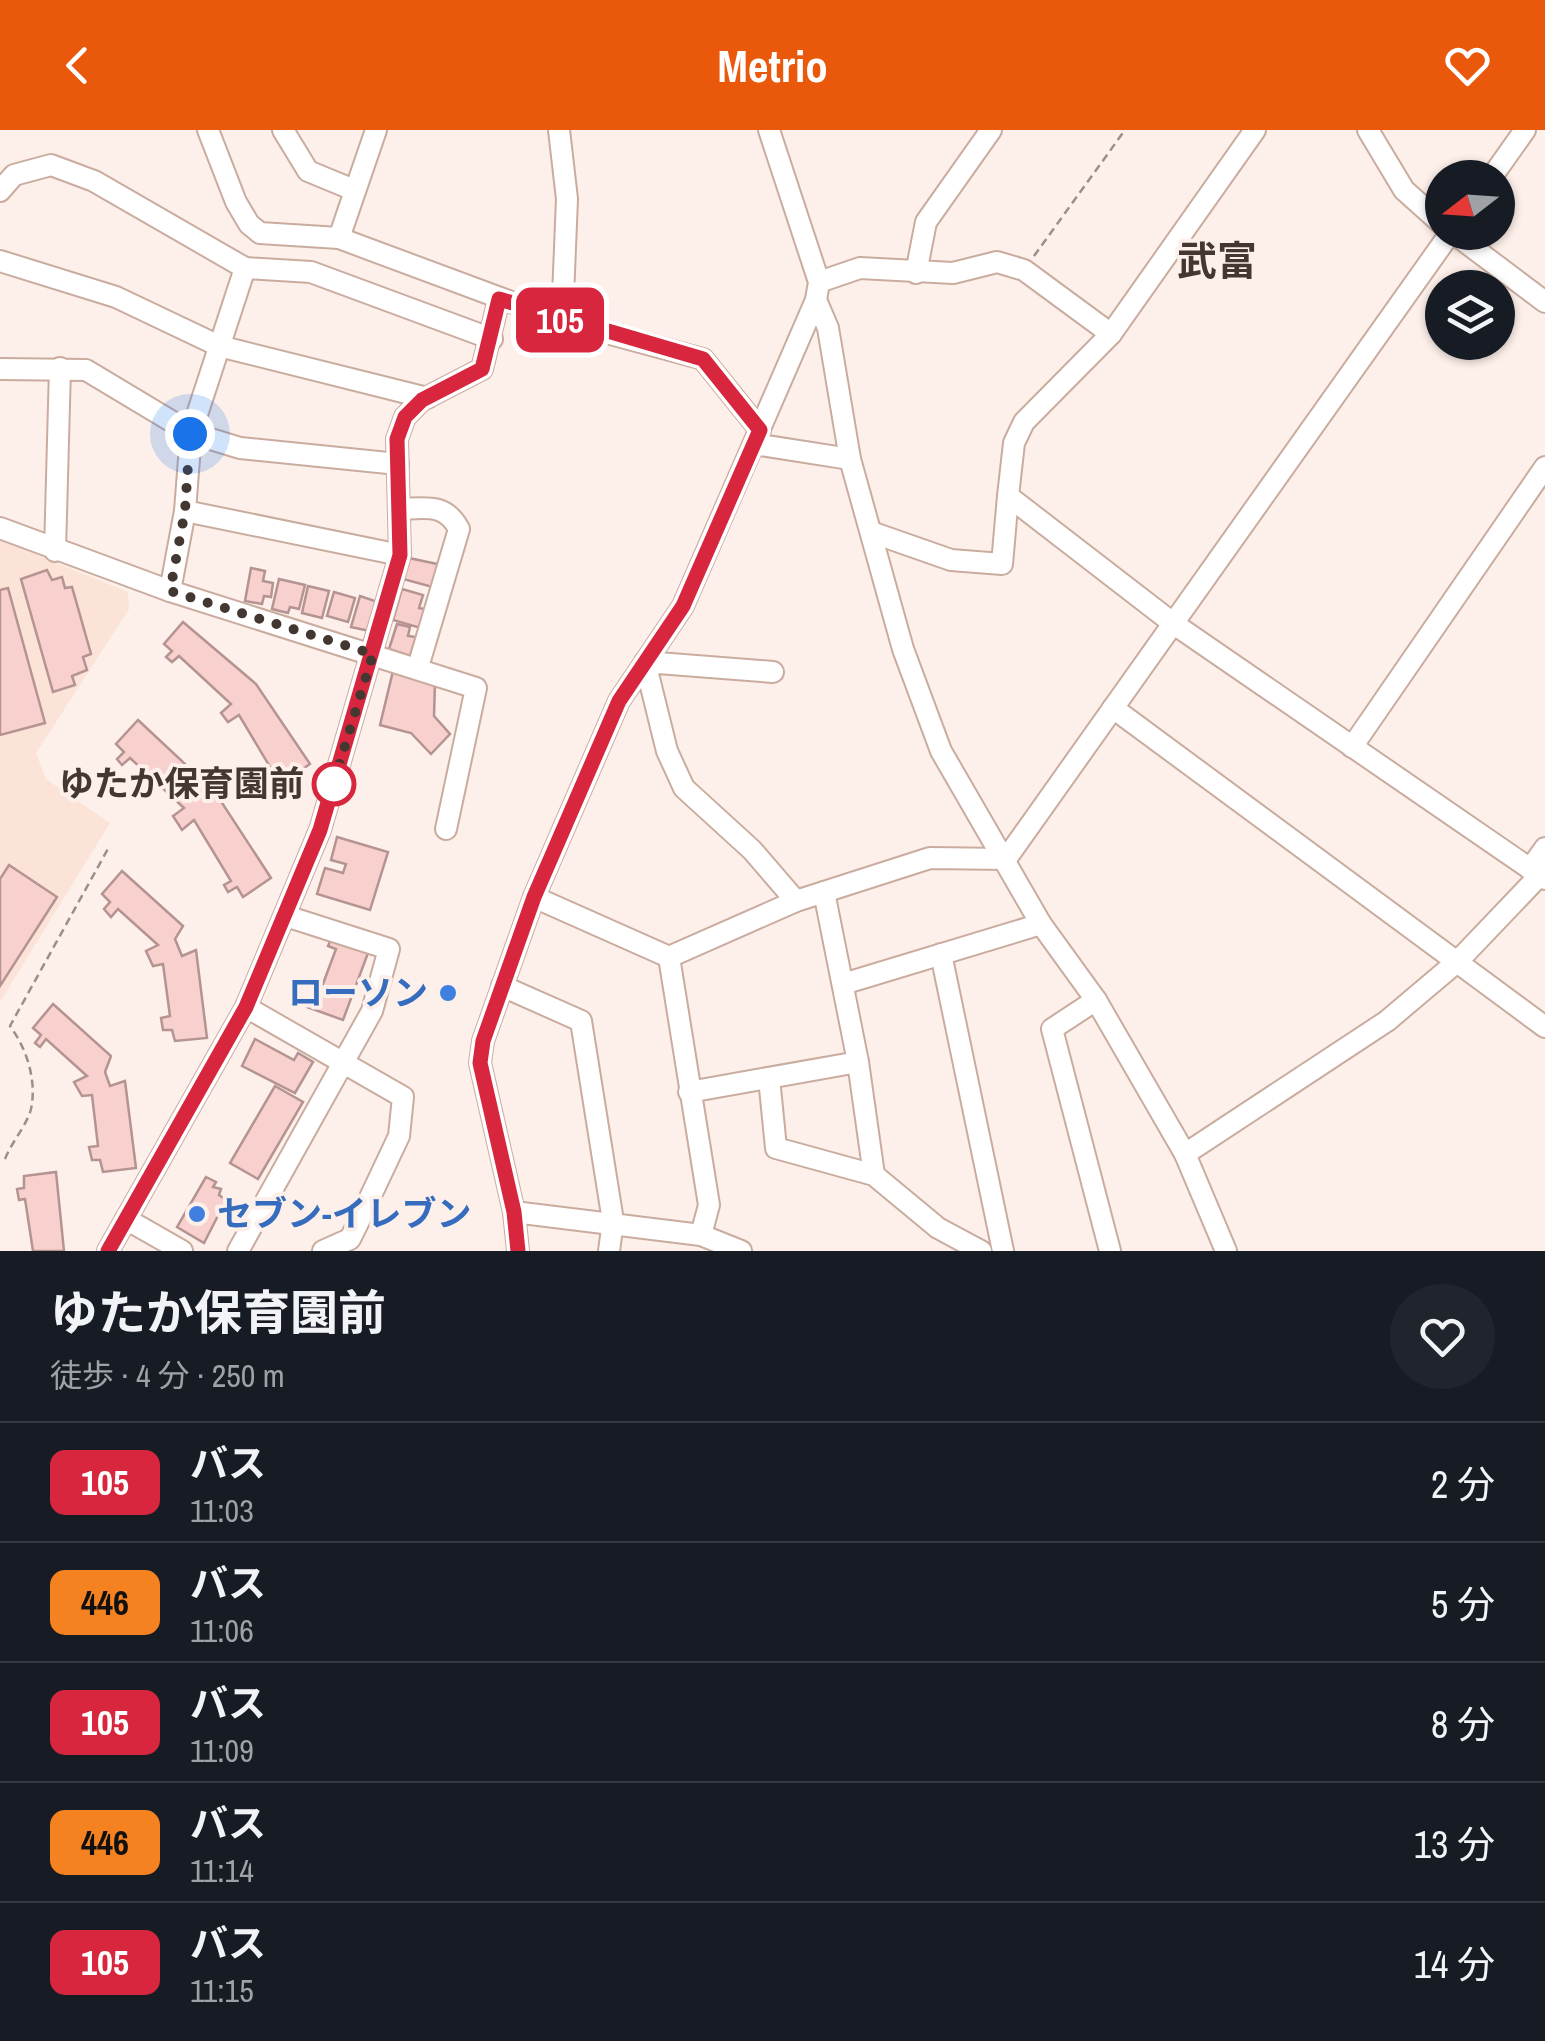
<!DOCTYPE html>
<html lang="ja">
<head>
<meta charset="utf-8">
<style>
	body { margin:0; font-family:"Archivo Narrow","Noto Sans JP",sans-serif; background:#20242c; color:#f1f3f6; height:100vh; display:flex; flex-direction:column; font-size:38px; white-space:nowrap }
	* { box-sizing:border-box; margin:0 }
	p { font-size:32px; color:#9ea1a6 }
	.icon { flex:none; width:55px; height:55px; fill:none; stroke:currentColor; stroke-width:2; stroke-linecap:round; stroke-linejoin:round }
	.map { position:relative; height:1121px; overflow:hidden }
	.details { display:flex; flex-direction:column; background:#171b24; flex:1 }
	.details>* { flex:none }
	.badge { padding:0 20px; border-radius:15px; font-size:35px; line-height:65px }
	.needle { width:65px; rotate:253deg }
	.tools { position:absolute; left:1425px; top:30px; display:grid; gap:20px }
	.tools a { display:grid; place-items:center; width:90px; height:90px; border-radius:50%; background:#171b24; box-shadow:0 2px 8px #0004; font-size:50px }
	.you { position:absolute; width:50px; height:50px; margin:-25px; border:8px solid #fff; border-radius:50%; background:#1a73e8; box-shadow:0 0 0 15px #1a73e833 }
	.map>.badge { position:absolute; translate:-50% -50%; box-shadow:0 0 0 5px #fff }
	.round { display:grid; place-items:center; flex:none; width:105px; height:105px; border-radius:52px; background:#20242c }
	.head { display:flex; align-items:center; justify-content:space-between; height:170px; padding:0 50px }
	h1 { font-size:48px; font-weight:700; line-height:75px }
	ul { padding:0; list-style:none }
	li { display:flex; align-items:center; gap:30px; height:120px; padding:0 50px; border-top:2px solid #363941 }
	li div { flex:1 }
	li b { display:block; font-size:38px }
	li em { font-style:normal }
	li .badge { min-width:110px; font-weight:700; text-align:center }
	header { display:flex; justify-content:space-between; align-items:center; height:130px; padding:0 50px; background:#ea580c; color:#fff; font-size:45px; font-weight:700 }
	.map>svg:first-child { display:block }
	.built { fill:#fbe3d8 }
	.building { fill:#f8d1ce; stroke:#b49391; stroke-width:2.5 }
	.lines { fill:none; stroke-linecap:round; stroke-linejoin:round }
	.minor-casing { stroke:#caac9f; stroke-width:24 }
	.path { stroke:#9b8f89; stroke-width:2.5; stroke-dasharray:8 5; stroke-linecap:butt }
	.minor { stroke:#fff; stroke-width:20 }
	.line-casing { stroke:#fff; stroke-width:22 }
	.line { stroke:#d7263d; stroke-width:15 }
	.walk { stroke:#433731; stroke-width:10; stroke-dasharray:0 18 }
	.stop-dot { fill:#fff; stroke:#d7263d; stroke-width:5 }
	.shop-dot { fill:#3f7fe0; stroke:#fdf0ea; stroke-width:4 }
	.labels { text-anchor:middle; stroke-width:8; stroke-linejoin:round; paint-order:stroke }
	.stop-label { font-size:35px; font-weight:bold; fill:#433731; stroke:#fdf0ea; text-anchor:end }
	.shop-label { font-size:35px; font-weight:bold; fill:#366cbe; stroke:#fdf0ea; text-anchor:end }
	.quarter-label { font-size:40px; font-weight:bold; fill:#433731; stroke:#fdf0ea }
</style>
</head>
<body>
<header><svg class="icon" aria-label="back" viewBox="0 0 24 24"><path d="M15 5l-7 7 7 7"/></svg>Metrio<svg class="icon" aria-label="heart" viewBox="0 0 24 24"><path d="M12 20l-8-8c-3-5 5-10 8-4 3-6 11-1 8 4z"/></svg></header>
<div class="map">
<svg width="1545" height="1121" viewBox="0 0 1545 1121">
	<rect width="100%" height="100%" fill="#fdf0ea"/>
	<polygon class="built" points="0,410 128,462 129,479 36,623 46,649 110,693 0,872"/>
	<g class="building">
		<polygon points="409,428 442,435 436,458 403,449"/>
		<polygon points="251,438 265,441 263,451 273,453 271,467 264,466 262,474 245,471"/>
		<polygon points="47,440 52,450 62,447 65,458 72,457 91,524 83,527 87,540 72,546 75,555 53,562 21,449"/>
		<polygon points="279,449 305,455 299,479 290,477 288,483 272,479"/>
		<polygon points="308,456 329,461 322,488 302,483"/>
		<polygon points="8,458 45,593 0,605 0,460"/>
		<polygon points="402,459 423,465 419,478 429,480 424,499 393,490"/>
		<polygon points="334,462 355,468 348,492 327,486"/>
		<polygon points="360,466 378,472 374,502 351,497"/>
		<polygon points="183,492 256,554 310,634 282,653 275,642 266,648 262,640 270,637 239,585 228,592 221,583 231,574 179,526 172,532 166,527 172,521 164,514"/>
		<polygon points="397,494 410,497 408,506 416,507 410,526 389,519"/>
		<polygon points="393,541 435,552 434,586 450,604 431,624 411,603 380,595"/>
		<polygon points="138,590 215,662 271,748 243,767 237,757 228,762 224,755 231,751 194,690 182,700 173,686 184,678 130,628 122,635 117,629 124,622 116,614"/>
		<polygon points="337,707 388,722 370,780 317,764 325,738 343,743 346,734 331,730"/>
		<polygon points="9,735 57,767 0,856 0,749"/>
		<polygon points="122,741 183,796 175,809 182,826 196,820 207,908 175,911 172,900 163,900 161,888 170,886 163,834 153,836 146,821 158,815 118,779 111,787 104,779 110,772 102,764"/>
		<polygon points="331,809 368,823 343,890 307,877 311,867 317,870 336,819 328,816"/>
		<polygon points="53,874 111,926 105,942 110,956 125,951 136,1038 103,1042 100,1030 92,1030 89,1017 98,1016 92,965 82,966 74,952 87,946 46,909 40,917 35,913 41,905 33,898"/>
		<polygon points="255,909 294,930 298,923 313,932 295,963 242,936"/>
		<polygon points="275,956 303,972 258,1049 230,1033"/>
		<polygon points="56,1042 64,1121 33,1121 25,1069 19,1070 17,1059 24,1058 24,1046"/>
		<polygon points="206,1047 216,1052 213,1057 221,1059 219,1065 226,1070 204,1113 177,1097"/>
	</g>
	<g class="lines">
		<defs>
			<g id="minor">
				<polyline points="208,0 236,72 249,94 260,103 339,108 562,191 703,229 760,300"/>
				<polyline points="283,0 308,41 354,60"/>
				<polyline points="559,0 567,69 562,191"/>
				<polyline points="1255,0 1111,204 1024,292 1014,313 1008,366 1174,494 1545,749"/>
				<polyline points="1368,0 1404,60 1442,94"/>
				<polyline points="1491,48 1525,0"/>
				<polyline points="0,61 14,45 51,35 94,51 245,138 311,142 492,209"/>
				<polyline points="1452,102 1545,172"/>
				<polyline points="339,108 376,0"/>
				<polyline points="0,131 116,167 219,216 427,268"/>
				<polyline points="916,143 926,92 991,0"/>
				<polyline points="819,152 860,138 953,143 997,132 1024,140 1111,204"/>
				<polyline points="816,170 828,198 850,329 903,519 941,621 1041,794 1096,870 1185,1024 1226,1121"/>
				<polyline points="0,239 86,240 191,303 240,318 398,334"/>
				<polyline points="754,314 850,329"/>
				<path d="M 400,379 C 427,378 445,373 459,399 L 418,537"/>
				<polyline points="185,381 400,425"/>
				<polyline points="0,398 170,461 476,558 446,699"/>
				<polyline points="871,402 951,430 1002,434 1008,366"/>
				<polyline points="55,421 60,238"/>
				<polyline points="170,461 185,381 191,303 245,138"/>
				<polyline points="773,542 645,532 667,621 684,658 752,720 796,771"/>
				<polyline points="1113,578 1545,897"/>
				<polyline points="1352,617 1545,337"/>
				<polyline points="1006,729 1451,102"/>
				<polyline points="1530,739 1545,718"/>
				<polyline points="824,762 858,932 874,1045"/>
				<polyline points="534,767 669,827 796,771 930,728 1006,729"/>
				<polyline points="941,824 1003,1121"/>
				<polyline points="669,827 709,1075 701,1105"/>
				<polyline points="843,854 1041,794"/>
				<polyline points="502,856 581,891 613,1091 609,1121"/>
				<polyline points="1096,870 1052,899 1110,1121"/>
				<polyline points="246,877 403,967 399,1006 357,1095 350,1109 323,1121"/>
				<polyline points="769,948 776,1018 874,1045 938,1098 981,1121"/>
				<polyline points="689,962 858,932"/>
				<polyline points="1185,1024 1387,891 1458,831 1540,745"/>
				<polyline points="514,1082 701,1105 741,1121"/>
				<polyline points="126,1089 182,1121"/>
				<polyline points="108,1121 246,877 320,700 400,425 397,309 405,287 422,270 482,239 499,169"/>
				<polyline points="238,1121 372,881 389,819 286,786"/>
				<polyline points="518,1121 514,1082 480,933 483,911 534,767 619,571 683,476 816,170 819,152 769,0"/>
			</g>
		</defs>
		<use href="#minor" class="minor-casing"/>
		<g class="path">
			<polyline points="1034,126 1125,0"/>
			<path d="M 5,1029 C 11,1013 27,995 31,979 C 37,951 27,919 10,896 L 109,717"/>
		</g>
		<use href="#minor" class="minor"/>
	</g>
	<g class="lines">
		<defs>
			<polyline id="line" points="108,1121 246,877 320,700 400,425 397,309 405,287 422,270 482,239 499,169 703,229 760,300 683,476 619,571 534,767 483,911 480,933 514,1082 518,1121"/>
		</defs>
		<use href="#line" class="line-casing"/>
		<use href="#line" class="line"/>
		<polyline class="walk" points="190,304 185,381 170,461 373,524 330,665 334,654"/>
	</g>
	<circle class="stop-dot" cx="334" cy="654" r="20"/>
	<g class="shop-dot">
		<circle cx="448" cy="863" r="10"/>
		<circle cx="197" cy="1084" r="10"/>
	</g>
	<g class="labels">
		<g class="stop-label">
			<text x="304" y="666">ゆたか保育園前</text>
		</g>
		<g class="shop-label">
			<text x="428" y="875">ローソン</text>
			<text x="217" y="1096" text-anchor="start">セブン-イレブン</text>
		</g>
		<g class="quarter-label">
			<text x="1217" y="145">武富</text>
		</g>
	</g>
</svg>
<div class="tools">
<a><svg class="needle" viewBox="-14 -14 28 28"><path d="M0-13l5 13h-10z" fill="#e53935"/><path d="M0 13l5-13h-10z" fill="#9ea1a6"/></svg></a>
<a><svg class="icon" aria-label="layers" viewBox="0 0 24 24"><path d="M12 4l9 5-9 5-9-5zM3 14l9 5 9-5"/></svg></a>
</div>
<div class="you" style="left:190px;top:304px"></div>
<b class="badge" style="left:560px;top:190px;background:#d7263d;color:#fff">105</b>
</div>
<section class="details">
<div class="head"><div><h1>ゆたか保育園前</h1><p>徒歩 · 4 分 · 250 m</p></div><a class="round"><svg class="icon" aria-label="heart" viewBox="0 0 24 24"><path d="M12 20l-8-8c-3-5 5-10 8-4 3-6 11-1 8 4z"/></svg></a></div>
<ul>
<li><span class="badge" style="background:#d7263d;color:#fff">105</span><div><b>バス</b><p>11:03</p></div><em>2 分</em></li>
<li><span class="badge" style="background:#f58220;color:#111">446</span><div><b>バス</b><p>11:06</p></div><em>5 分</em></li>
<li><span class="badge" style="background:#d7263d;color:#fff">105</span><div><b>バス</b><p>11:09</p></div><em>8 分</em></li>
<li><span class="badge" style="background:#f58220;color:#111">446</span><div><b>バス</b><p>11:14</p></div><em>13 分</em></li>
<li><span class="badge" style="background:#d7263d;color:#fff">105</span><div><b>バス</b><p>11:15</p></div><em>14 分</em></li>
</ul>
</section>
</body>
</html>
